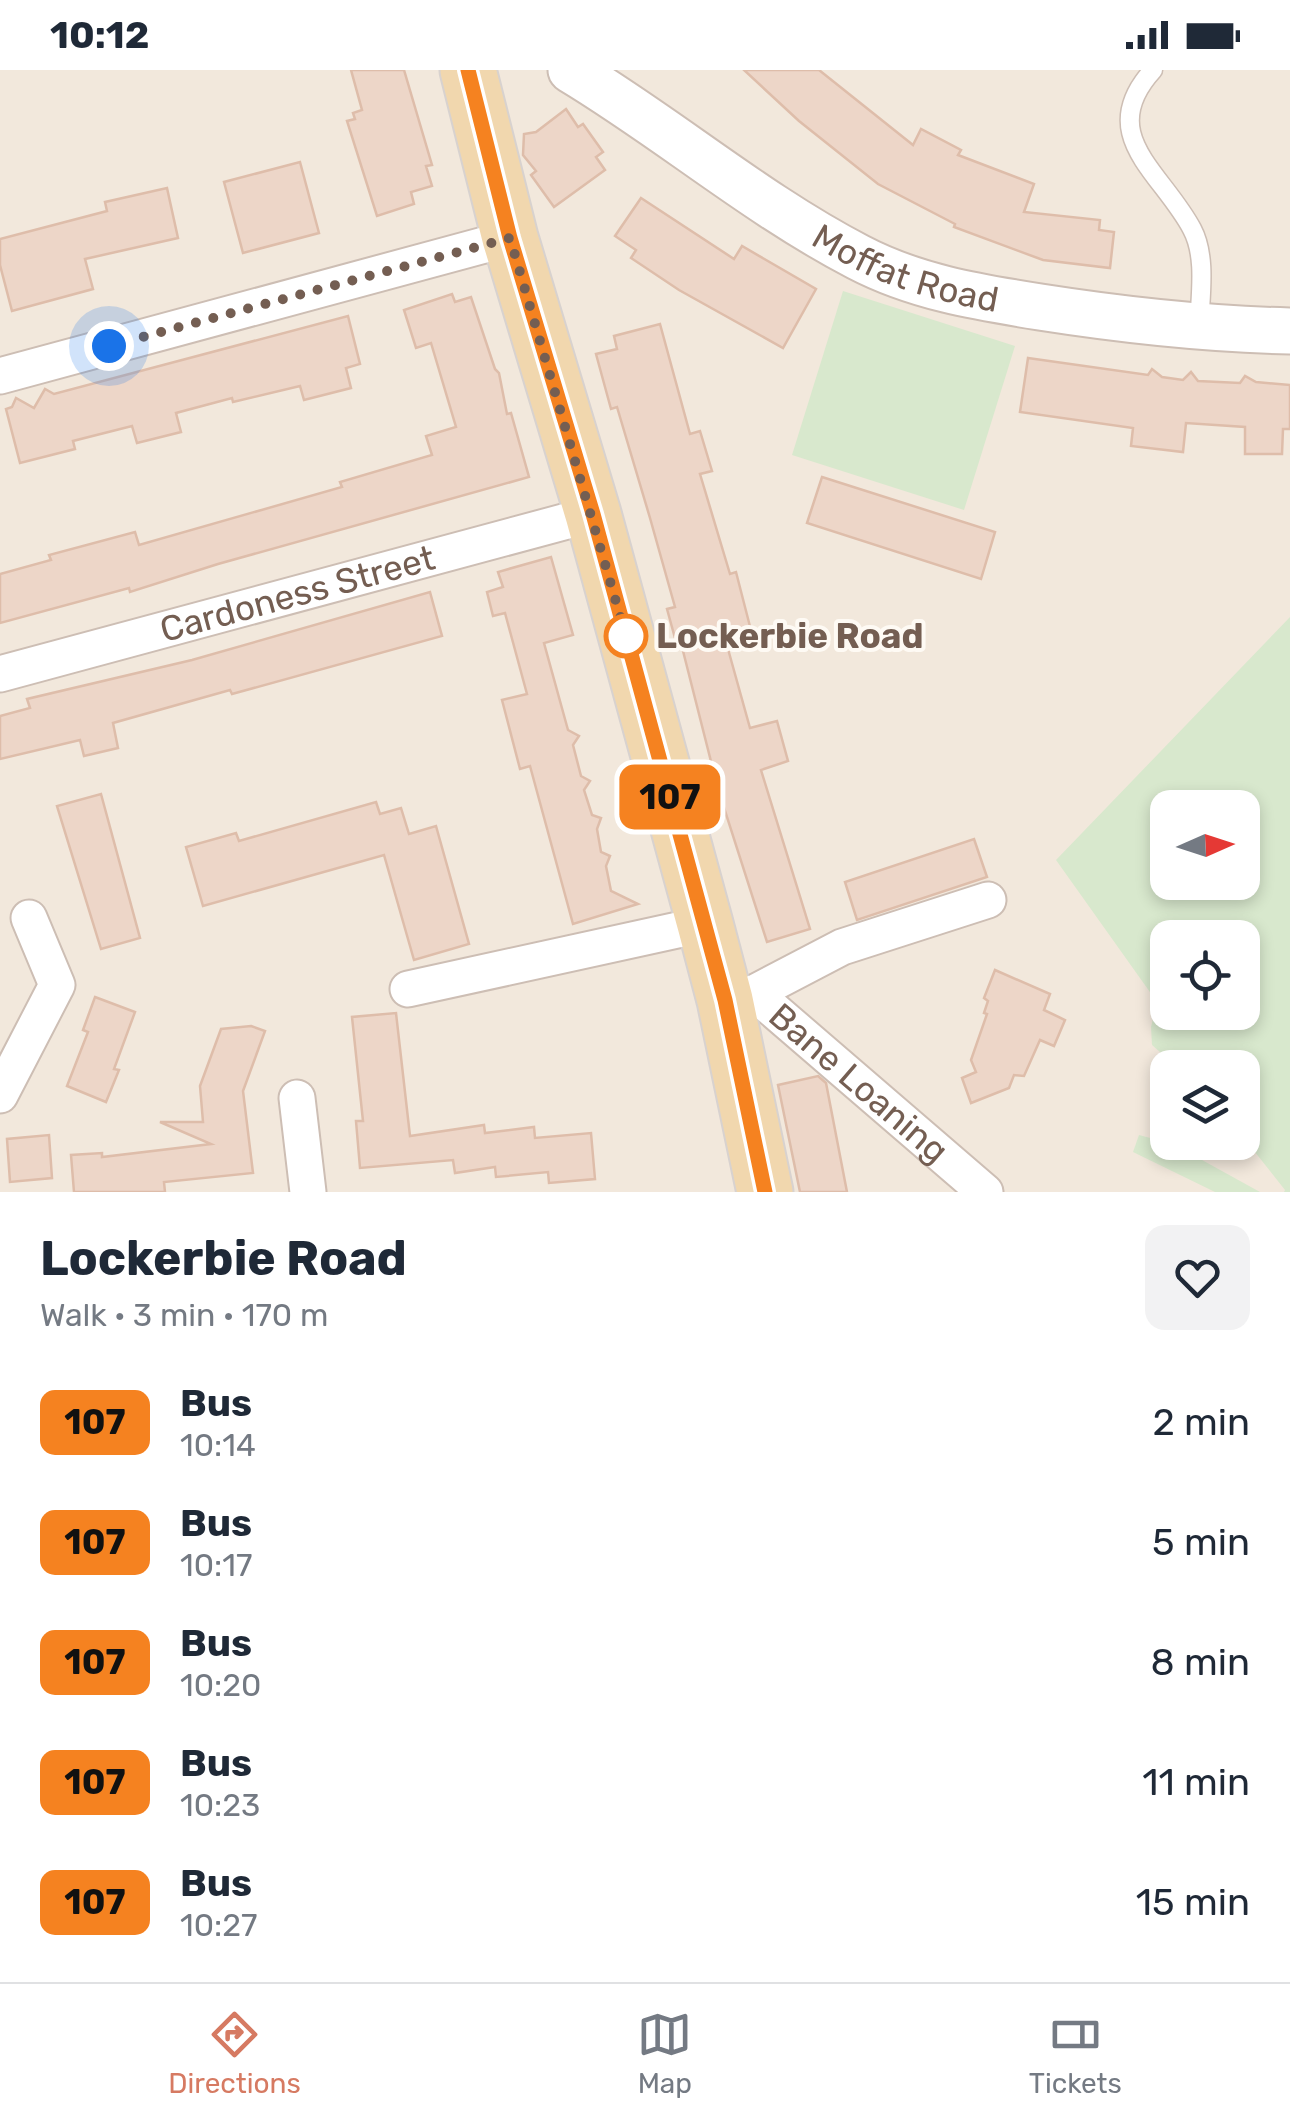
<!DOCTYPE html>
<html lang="en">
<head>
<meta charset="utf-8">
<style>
	body { margin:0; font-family:Rubik,sans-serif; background:#f2f2f3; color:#1f2937; height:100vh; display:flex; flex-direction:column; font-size:38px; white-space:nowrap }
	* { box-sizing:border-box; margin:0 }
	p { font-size:32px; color:#747a83 }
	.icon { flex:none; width:55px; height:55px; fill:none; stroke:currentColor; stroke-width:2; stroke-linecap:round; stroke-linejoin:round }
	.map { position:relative; height:1122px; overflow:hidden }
	.drawer { display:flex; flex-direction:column; background:#fff; flex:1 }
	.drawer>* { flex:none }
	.badge { padding:0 20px; border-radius:15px; font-size:35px; line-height:65px }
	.needle { width:65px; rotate:87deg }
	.controls { position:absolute; left:1150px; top:720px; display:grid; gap:20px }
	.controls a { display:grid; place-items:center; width:110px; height:110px; border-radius:20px; background:#fff; box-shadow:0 5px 15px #0003; font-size:50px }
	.you { position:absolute; width:50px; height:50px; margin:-25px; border:8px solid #fff; border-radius:50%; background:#1a73e8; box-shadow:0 0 0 15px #1a73e833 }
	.map>.badge { position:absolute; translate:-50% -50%; box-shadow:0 0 0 5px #fff }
	.round { display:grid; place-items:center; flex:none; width:105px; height:105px; border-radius:20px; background:#f2f2f3 }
	.overview { display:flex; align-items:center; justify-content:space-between; height:170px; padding:0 40px }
	h1 { font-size:48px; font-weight:700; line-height:75px }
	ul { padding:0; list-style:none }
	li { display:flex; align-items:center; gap:30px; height:120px; padding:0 40px }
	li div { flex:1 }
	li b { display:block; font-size:38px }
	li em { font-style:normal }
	li .badge { min-width:110px; font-weight:700; text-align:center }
	.status { display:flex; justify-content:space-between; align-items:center; height:70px; padding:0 50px; background:#fff; direction:ltr }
	.status svg { height:28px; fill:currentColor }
	.menu { display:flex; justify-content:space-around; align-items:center; height:140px; border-top:2px solid #e0e1e3; background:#fff; font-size:28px; color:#747a83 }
	.menu a { display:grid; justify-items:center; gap:5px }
	.menu .selected { color:#d67a62 }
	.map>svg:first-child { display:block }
	.residential { fill:#f2e8dc; fill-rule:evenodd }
	.green { fill:#d8e8cd; fill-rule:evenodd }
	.building { fill:#edd6c8; stroke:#debdaa; stroke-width:2.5 }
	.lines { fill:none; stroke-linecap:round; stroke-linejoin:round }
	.service-casing { stroke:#cdbeb4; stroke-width:21 }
	.minor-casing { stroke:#cdbeb4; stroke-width:39 }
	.tertiary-casing { stroke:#cdbeb4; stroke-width:49 }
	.primary-casing { stroke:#d8d2cf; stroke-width:59 }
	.service { stroke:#fff; stroke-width:18 }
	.minor { stroke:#fff; stroke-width:35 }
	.tertiary { stroke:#fff; stroke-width:45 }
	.primary { stroke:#f1d7ae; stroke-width:55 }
	.line-casing { stroke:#fff; stroke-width:22 }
	.line { stroke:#f58220; stroke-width:15 }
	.walk { stroke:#745e52; stroke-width:10; stroke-dasharray:0 18 }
	.stop-dot { fill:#fff; stroke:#f58220; stroke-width:5 }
	.labels { text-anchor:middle; stroke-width:8; stroke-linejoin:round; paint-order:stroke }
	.street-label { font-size:35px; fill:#745e52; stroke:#fefaf4 }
	.stop-label { font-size:35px; font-weight:bold; fill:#745e52; stroke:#fefaf4; text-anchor:start }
</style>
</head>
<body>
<div class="status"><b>10:12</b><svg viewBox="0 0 49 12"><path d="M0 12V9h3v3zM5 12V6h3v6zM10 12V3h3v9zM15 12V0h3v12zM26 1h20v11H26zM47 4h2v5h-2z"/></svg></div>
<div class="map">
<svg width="1290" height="1122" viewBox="0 0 1290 1122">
	<rect width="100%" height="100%" fill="#fbf5ed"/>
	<path class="residential" d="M 0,0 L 1290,0 L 1290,1122 L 0,1122 ZM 1168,738 L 1242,738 L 1242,812 L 1168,812 ZM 1168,868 L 1242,868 L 1242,942 L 1168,942 ZM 1168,998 L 1242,998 L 1242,1072 L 1168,1072 Z"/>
	<g class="green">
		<polygon points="843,221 1015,276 964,440 792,385"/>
		<path d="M 1290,547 L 1290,1122 L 1284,1122 L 1285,1120 L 1243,1067 L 1242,998 L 1177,997 L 1152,975 L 1151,957 L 1157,932 L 1056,790 ZM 1168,738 L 1242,738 L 1242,812 L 1168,812 ZM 1168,868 L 1242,868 L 1242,942 L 1168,942 Z"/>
		<polygon points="1139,1065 1173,1074 1260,1122 1215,1122 1133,1082"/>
	</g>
	<g class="building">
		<polygon points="351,0 404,0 432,95 426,96 432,116 411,122 414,134 377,146 347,51 355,49 353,43 362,40"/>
		<polygon points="744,0 819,0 913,75 921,59 961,80 958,85 1034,114 1024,142 1100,150 1099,160 1114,162 1110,198 1043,190 954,157 955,154 878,114 799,51"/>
		<polygon points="566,39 578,57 583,54 603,82 596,87 605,100 554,137 531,105 536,101 523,85 524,64 536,62"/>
		<polygon points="300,92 319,163 243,183 224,112"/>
		<polygon points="167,118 178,168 85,189 93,219 12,241 0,195 0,169 107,141 105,132"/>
		<polygon points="641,128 734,189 742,176 816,219 783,278 679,220 631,188 636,180 615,166"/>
		<polygon points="452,224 455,232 471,227 495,299 499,303 507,344 511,343 529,407 218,494 130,522 129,518 0,553 0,504 51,490 49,485 135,462 139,475 342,417 340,412 432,385 426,366 456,357 431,273 416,278 404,240"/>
		<polygon points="348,246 360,294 346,298 351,318 304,330 300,316 233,332 232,328 176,343 181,362 137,373 132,356 73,371 75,379 20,393 6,339 12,337 16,328 34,338 45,319 54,324"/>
		<polygon points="660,254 690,364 700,361 712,401 700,404 730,504 736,502 754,572 728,579 750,658 777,651 788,691 761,700 810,859 767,872 718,719 682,577 678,579 667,539 675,537 650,448 617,337 611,339 596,284 617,279 614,266"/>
		<polygon points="1028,288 1148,305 1152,299 1162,307 1183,310 1191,302 1198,311 1240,313 1245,306 1256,312 1290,315 1290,359 1283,359 1282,384 1245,384 1245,357 1186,353 1183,382 1131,376 1133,358 1020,342"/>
		<polygon points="822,407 995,462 981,509 807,453"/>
		<polygon points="551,487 573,565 544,573 568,660 579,666 573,675 581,706 590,711 584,720 592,745 601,748 597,759 601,782 610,786 606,796 611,821 638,834 573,854 530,696 520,699 502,630 527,624 505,543 493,546 487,522 503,517 498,502"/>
		<polygon points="430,522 442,566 232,624 230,620 113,653 118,678 84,686 80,670 0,689 0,646 30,638 27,629 192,590"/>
		<polygon points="101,724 140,868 101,879 57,736"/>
		<polygon points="376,732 380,744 401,738 409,764 436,756 469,874 414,890 384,785 203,836 186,777 236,763 239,771"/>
		<polygon points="974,769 987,807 857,850 845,812"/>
		<polygon points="995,900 1050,924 1044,940 1065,950 1054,976 1040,970 1024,1006 1014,1005 1009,1018 971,1033 962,1008 976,1002 971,990 987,944 984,943 988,931 984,928"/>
		<polygon points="95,927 135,942 114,999 119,1000 106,1032 67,1016 88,962 83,960"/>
		<polygon points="396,943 410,1066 484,1055 485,1063 534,1057 535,1068 591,1063 595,1109 549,1113 548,1102 496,1107 495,1097 455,1103 453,1090 360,1098 356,1051 363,1051 352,947"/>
		<polygon points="251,956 265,961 243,1021 253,1103 164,1112 165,1122 74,1122 71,1085 102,1083 102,1087 211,1074 160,1052 203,1052 200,1016 221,959"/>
		<polygon points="818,1006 826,1013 847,1122 800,1122 778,1015"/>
		<polygon points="49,1065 52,1108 10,1112 7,1069"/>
	</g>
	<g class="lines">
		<defs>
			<path id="service" d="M 1153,0 C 1094,65 1162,102 1192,159 C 1207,187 1200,227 1199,258"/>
			<g id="minor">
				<polyline points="0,306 510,168"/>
				<path id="s1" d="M 0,604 L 593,444"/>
				<polyline points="408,919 705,854"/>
				<polyline points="754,923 842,877 988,830"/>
				<path id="s2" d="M 725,930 L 754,923 L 985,1122"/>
				<polyline points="0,1025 57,915 29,848"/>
				<polyline points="297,1028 308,1122"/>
			</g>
			<g id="tertiary">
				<path id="s3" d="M 571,0 C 669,59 756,134 858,187 C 915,217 977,227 1040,237 C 1123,250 1206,259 1290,261"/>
			</g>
			<polyline id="primary" points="468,0 510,168 593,444 705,854 725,930 765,1122"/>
		</defs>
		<use href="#service" class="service-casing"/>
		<use href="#minor" class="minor-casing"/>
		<use href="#tertiary" class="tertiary-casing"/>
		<use href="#primary" class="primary-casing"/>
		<use href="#service" class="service"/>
		<use href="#minor" class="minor"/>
		<use href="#tertiary" class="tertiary"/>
		<use href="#primary" class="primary"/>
	</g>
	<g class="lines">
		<defs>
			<polyline id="line" points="468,0 510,168 593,444 725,930 765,1122"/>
		</defs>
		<use href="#line" class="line-casing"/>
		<use href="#line" class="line"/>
		<polyline class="walk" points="109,276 510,168 626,566"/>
	</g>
	<circle class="stop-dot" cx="626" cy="566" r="20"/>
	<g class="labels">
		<g class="street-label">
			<text dy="12" stroke="none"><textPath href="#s3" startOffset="392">Moffat Road</textPath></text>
			<text dy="12" stroke="none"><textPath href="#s1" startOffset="308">Cardoness Street</textPath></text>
			<text dy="12" stroke="none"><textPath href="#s2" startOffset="168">Bane Loaning</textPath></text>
		</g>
		<g class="stop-label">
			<text x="656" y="578">Lockerbie Road</text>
		</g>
	</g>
</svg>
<div class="controls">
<a><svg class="needle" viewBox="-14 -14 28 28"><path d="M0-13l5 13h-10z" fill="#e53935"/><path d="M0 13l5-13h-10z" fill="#747a83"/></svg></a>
<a><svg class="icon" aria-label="locate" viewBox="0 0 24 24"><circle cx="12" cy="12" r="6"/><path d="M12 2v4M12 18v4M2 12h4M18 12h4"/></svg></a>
<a><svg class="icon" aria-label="layers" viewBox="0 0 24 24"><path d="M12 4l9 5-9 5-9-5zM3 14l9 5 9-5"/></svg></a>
</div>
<div class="you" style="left:109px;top:276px"></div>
<b class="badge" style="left:670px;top:727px;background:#f58220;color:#111">107</b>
</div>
<section class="drawer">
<div class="overview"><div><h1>Lockerbie Road</h1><p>Walk · 3 min · 170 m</p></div><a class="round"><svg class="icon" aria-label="heart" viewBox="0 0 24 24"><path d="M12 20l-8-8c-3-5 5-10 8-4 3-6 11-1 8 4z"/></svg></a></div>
<ul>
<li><span class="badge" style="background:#f58220;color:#111">107</span><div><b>Bus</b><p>10:14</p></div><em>2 min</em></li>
<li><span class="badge" style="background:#f58220;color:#111">107</span><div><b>Bus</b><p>10:17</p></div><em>5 min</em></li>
<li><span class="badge" style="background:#f58220;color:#111">107</span><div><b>Bus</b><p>10:20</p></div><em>8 min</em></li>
<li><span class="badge" style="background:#f58220;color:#111">107</span><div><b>Bus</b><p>10:23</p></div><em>11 min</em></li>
<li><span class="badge" style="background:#f58220;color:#111">107</span><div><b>Bus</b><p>10:27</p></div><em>15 min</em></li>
</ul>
</section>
<nav class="menu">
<a class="selected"><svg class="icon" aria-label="directions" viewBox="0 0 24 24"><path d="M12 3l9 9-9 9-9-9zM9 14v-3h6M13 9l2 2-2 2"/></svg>Directions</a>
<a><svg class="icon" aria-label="map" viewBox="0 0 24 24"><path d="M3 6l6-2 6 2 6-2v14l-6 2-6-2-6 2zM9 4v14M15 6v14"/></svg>Map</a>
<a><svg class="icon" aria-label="tickets" viewBox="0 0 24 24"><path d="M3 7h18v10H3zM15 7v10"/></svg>Tickets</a>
</nav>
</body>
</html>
